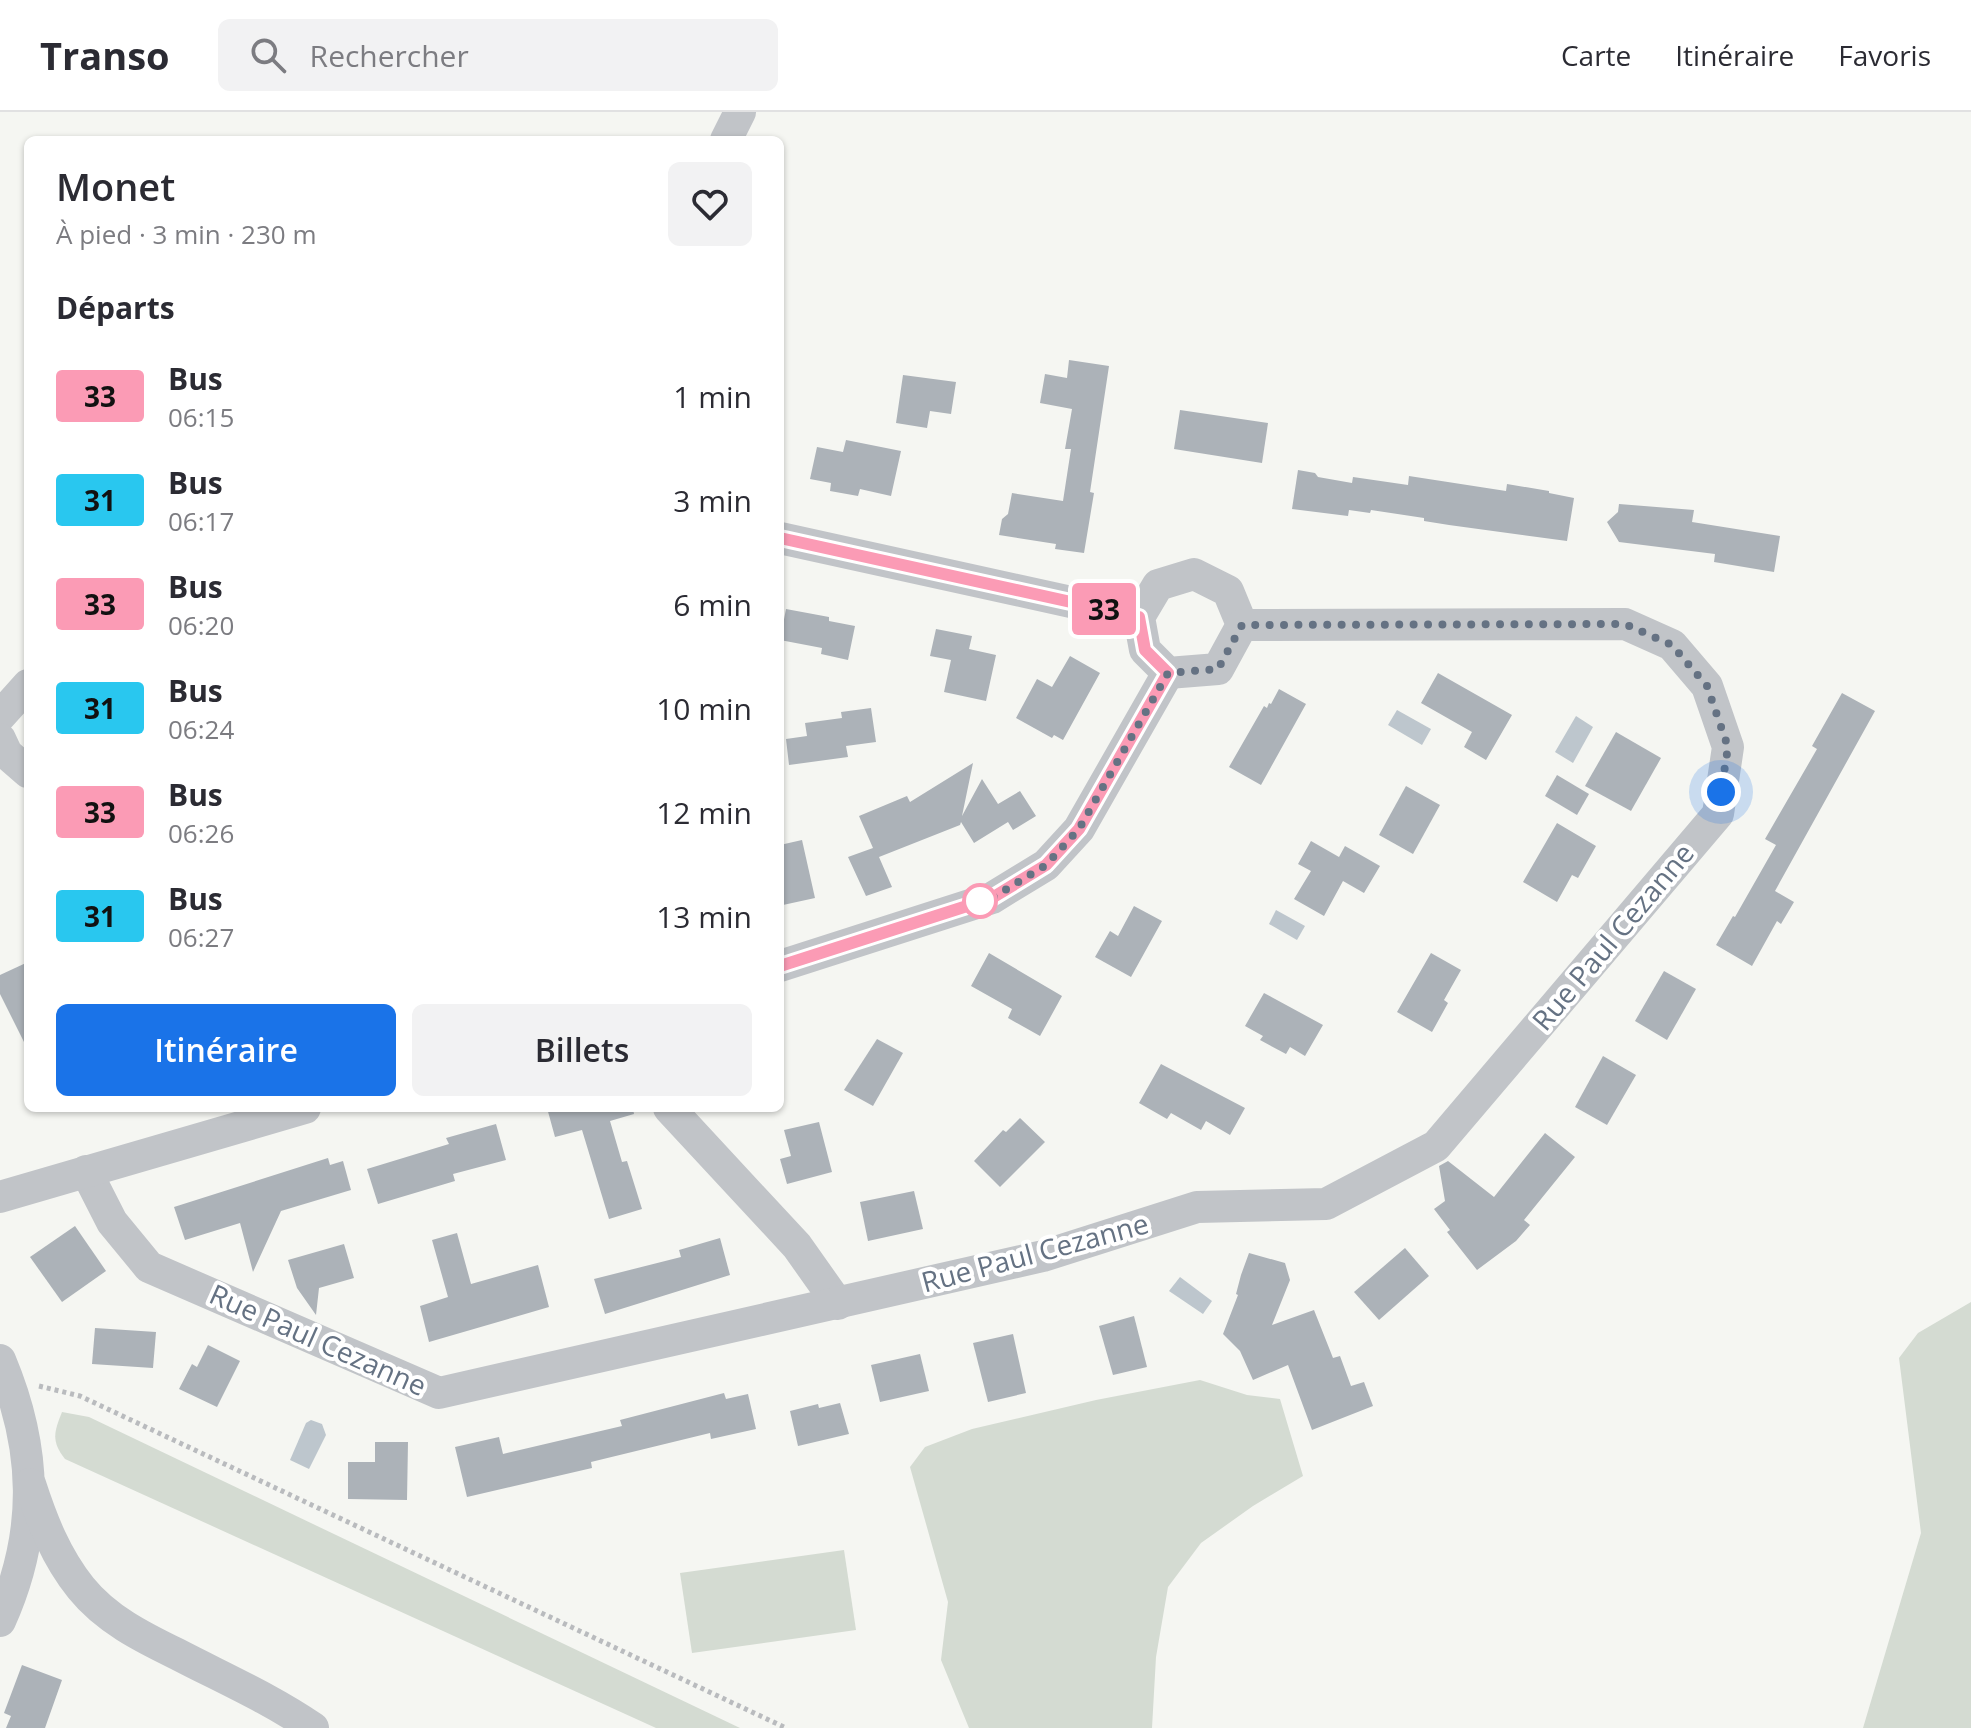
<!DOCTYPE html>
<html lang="fr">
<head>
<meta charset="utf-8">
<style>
	body { margin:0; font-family:"Open Sans",sans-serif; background:#f2f2f3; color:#2b2b33; height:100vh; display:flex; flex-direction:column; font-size:30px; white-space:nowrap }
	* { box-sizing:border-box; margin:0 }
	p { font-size:26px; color:#7c7c81 }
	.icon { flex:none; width:44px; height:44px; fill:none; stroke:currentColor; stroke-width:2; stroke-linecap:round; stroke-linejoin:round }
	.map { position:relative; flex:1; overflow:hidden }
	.side { position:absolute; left:24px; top:24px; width:760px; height:976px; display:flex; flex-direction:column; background:#fff; border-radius:12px; box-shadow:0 2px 6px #0004 }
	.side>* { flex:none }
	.badge { padding:0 16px; border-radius:6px; font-size:28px; line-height:52px }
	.you { position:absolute; width:40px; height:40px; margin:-20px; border:6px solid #fff; border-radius:50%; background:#1a73e8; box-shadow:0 0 0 12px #1a73e833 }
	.map>.badge { position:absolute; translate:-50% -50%; box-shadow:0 0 0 4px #fff }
	h2 { padding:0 32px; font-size:30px; line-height:72px }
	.round { display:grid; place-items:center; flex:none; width:84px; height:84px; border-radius:12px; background:#f2f2f3 }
	.head { display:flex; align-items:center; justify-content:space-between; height:136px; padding:0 32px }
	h1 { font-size:38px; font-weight:600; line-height:60px }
	.cta { display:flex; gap:16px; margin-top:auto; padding:16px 32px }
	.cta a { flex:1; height:92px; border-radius:12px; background:#1a73e8; color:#fff; font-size:32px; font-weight:600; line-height:92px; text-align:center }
	.cta a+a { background:#f2f2f3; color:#2b2b33 }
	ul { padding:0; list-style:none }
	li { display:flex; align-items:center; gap:24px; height:104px; padding:0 32px }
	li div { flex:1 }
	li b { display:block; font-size:30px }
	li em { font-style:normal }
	li .badge { min-width:88px; font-weight:700; text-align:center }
	header { display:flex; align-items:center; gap:48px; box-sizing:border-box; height:112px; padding:0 40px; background:#fff; border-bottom:2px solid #e1e1e2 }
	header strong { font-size:38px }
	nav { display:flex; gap:44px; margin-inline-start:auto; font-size:28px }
	.search { width:560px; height:72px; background:#f2f2f3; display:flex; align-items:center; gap:20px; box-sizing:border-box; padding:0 28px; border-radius:12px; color:#7c7c81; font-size:30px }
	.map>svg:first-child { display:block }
	.green { fill:#d4dbd2 }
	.water { fill:#bdc6cd }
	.building { fill:#acb2b8 }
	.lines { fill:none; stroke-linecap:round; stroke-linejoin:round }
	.path { stroke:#b9bbbe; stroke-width:5; stroke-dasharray:4 4; stroke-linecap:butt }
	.minor { stroke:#c1c4c8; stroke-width:32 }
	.line-casing { stroke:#fff; stroke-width:18 }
	.line { stroke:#fb9bb5; stroke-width:12 }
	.walk { stroke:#657283; stroke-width:8; stroke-dasharray:0 14.4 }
	.stop-dot { fill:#fff; stroke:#fb9bb5; stroke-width:4 }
	.labels { text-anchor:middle; stroke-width:8; stroke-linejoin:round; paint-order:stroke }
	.street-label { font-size:28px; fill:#657283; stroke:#fff }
</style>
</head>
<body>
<header>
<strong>Transo</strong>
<div class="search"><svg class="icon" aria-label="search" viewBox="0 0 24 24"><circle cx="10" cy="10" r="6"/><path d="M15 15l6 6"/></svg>Rechercher</div>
<nav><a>Carte</a><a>Itinéraire</a><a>Favoris</a></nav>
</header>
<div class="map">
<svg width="1971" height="1616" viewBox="0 0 1971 1616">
	<rect width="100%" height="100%" fill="#f5f6f2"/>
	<g class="green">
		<polygon points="1971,1190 1971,1616 1863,1616 1921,1421 1899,1246 1918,1221"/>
		<polygon points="1200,1268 1247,1283 1280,1287 1303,1364 1253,1394 1201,1431 1168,1475 1156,1545 1152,1616 969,1616 941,1548 948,1490 910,1355 925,1335 972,1317 1096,1288"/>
		<path d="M 62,1300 L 89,1305 L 740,1616 L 656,1616 L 65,1347 C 51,1329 54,1320 62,1300 Z"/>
		<polygon points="844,1438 856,1518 692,1541 680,1461"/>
	</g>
	<g class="water">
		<polygon points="1397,598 1431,617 1422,633 1388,613"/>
		<polygon points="1576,604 1593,615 1573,651 1555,640"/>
		<polygon points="1276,798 1305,814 1297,828 1269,812"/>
		<polygon points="1180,1165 1212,1189 1203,1202 1169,1179"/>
		<polygon points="311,1308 322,1312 326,1323 309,1357 290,1348 306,1311"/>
	</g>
	<g class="building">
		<polygon points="1069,248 1109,254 1090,380 1094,381 1084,441 1055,437 1056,432 999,423 1002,407 1008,402 1012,381 1063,389 1071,337 1065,337 1072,297 1040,291 1045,262 1067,266"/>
		<polygon points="903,263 956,270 951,302 930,299 927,316 896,311"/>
		<polygon points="1180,298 1268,311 1262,351 1174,337"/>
		<polygon points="846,328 901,339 891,384 860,377 858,384 830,379 831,371 810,367 817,335 843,340"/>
		<polygon points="1298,358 1315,361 1318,365 1352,371 1353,365 1408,373 1409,364 1506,379 1507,372 1549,379 1549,381 1574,386 1567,429 1449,413 1424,409 1424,406 1371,398 1370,401 1349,398 1348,404 1292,397"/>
		<polygon points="1619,392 1694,398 1692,410 1780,424 1774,460 1714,450 1715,442 1619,430 1607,410 1618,400"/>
		<polygon points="786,497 829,505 829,509 855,514 848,548 821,542 822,536 780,528"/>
		<polygon points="936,517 972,524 969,537 996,543 986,589 944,580 951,548 930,544"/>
		<polygon points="1070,544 1100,561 1063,628 1054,623 1052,626 1016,606 1037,567 1052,575"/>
		<polygon points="1438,561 1512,603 1486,648 1464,635 1472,620 1421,591"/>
		<polygon points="1279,577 1306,592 1261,673 1229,655 1264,594 1267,596 1269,591 1271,592"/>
		<polygon points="1842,581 1875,599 1775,779 1794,790 1781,812 1777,809 1752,854 1716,833 1733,804 1735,805 1776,733 1765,727 1817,637 1812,634"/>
		<polygon points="871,596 876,630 846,634 848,645 789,653 786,627 807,624 805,611 842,606 841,600"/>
		<polygon points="1616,620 1661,646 1631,699 1585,674"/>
		<polygon points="973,651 962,704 982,667 998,692 1020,679 1036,704 1013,718 1008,710 974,731 961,710 960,713 879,745 892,775 866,784 848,745 873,736 859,704 907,684 910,690"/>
		<polygon points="1557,663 1589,682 1577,703 1545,684"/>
		<polygon points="1406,674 1440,693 1413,742 1379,723"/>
		<polygon points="1557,711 1596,734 1578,766 1572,763 1557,790 1523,770"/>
		<polygon points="802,728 815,786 783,793 780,780 780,733"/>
		<polygon points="1311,729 1339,745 1345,734 1380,754 1364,781 1343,769 1324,804 1294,787 1311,759 1298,752"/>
		<polygon points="1134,794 1162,809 1131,865 1095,845 1110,819 1118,824"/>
		<polygon points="989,841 1062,884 1040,924 1008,906 1012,897 971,874"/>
		<polygon points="1431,841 1461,858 1444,888 1448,891 1432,920 1397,900"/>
		<polygon points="28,850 28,938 0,882 0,863"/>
		<polygon points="1664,859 1696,877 1667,928 1635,909"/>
		<polygon points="1264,881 1323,913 1305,944 1290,935 1286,942 1260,928 1263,924 1245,914"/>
		<polygon points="877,927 903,941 873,994 844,978"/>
		<polygon points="1603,944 1636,963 1607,1013 1575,995"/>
		<polygon points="1161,952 1245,996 1230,1023 1206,1009 1201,1018 1171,1001 1167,1007 1139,991"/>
		<polygon points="547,996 633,996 634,1002 610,1009 622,1050 627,1049 642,1097 609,1107 582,1018 555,1025"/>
		<polygon points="1020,1006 1045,1030 1000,1075 974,1049 1003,1018 1006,1020"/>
		<polygon points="819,1010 832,1060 787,1072 780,1047 791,1044 784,1018"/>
		<polygon points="496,1012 506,1048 453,1062 455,1069 378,1092 367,1057 449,1032 446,1026"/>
		<polygon points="1545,1021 1575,1045 1524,1108 1530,1113 1516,1129 1477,1158 1447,1120 1450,1118 1434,1097 1445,1089 1439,1054 1448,1049 1494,1085"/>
		<polygon points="328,1046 330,1053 343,1049 351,1078 281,1099 253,1160 240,1111 185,1128 174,1095"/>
		<polygon points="914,1079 923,1117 868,1129 860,1090"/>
		<polygon points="75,1114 106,1159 62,1190 30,1145"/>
		<polygon points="457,1121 471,1172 538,1153 549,1195 429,1230 420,1194 448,1185 432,1128"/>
		<polygon points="720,1126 730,1163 605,1202 594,1167 681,1145 679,1138"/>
		<polygon points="344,1132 354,1166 319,1176 316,1203 297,1176 288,1148"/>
		<polygon points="1405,1136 1429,1164 1379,1208 1354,1180"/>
		<polygon points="1249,1141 1285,1151 1290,1168 1272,1213 1314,1198 1333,1246 1340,1244 1351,1274 1364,1270 1373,1294 1312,1318 1288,1253 1253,1268 1240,1239 1223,1222 1238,1183 1236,1182 1241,1163"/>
		<polygon points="1134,1204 1147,1255 1113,1263 1099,1214"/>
		<polygon points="95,1216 156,1220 153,1256 92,1252"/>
		<polygon points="1013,1222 1026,1281 988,1290 973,1231"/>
		<polygon points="208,1233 240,1249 217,1295 179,1277 192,1252 197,1255"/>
		<polygon points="920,1242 929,1279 880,1290 871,1253"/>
		<polygon points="724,1281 726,1287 748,1282 756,1317 711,1327 710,1321 591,1350 592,1356 467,1385 455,1335 499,1325 503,1342 622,1314 620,1308"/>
		<polygon points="840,1291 849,1322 798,1334 790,1299 818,1292 819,1296"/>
		<polygon points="375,1330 408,1330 407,1388 348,1387 348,1350 375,1350"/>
		<polygon points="22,1553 62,1568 45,1616 6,1616 11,1604 4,1601"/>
	</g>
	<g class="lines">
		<polyline class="path" points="39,1274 80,1284 786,1616"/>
		<g class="minor">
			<polyline points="726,28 740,0"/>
			<polyline points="780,426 1139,505"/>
			<polygon points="1194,462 1228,479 1242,513 1218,557 1168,561 1145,538 1139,505 1158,473"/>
			<polyline points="0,604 28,573"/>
			<polyline points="0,627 7,642 28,660"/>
			<polyline points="780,854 992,786 1046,753 1079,717 1168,561"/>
			<polyline points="669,996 797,1134 838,1192"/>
			<polyline points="86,1059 112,1110 149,1155 439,1281 1043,1144 1197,1095 1326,1092 1436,1034 1718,702 1728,635 1707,574 1672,533 1625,512 1242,513"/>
			<polyline points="0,1085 305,996"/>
			<path d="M 0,1248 C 37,1336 40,1420 0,1509"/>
			<path d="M 30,1372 C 42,1409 56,1445 81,1476 C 106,1507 142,1525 177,1542 C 223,1566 271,1587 313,1616"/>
		</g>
	</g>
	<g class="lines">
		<defs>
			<polyline id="line" points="780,426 1139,505 1145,538 1168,561 1079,717 1046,753 992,786 780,854"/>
		</defs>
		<use href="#line" class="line-casing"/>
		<use href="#line" class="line"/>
		<polyline class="walk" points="980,789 992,786 1046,753 1079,717 1168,561 1218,557 1242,513 1625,512 1672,533 1707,574 1728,635 1721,680"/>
	</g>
	<circle class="stop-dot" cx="980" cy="789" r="16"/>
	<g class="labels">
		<g class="street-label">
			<text transform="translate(1613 825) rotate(-50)" y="10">Rue Paul Cezanne</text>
			<text transform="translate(1035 1141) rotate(-15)" y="10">Rue Paul Cezanne</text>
			<text transform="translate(318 1228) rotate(24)" y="10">Rue Paul Cezanne</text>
		</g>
	</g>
</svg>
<div class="you" style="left:1721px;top:680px"></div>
<b class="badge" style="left:1104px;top:497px;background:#fb9bb5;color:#111">33</b>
<section class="side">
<div class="head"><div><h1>Monet</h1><p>À pied · 3 min · 230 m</p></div><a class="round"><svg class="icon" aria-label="heart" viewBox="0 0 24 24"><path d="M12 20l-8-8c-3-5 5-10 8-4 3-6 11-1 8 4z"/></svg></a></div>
<h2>Départs</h2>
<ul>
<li><span class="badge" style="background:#fb9bb5;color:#111">33</span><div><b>Bus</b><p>06:15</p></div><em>1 min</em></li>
<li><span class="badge" style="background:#29c7ef;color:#111">31</span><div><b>Bus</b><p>06:17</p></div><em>3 min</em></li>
<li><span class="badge" style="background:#fb9bb5;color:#111">33</span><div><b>Bus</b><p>06:20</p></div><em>6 min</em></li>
<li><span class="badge" style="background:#29c7ef;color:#111">31</span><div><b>Bus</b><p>06:24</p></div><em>10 min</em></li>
<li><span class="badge" style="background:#fb9bb5;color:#111">33</span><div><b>Bus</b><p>06:26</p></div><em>12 min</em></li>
<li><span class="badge" style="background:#29c7ef;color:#111">31</span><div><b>Bus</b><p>06:27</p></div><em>13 min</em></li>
</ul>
<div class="cta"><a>Itinéraire</a><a>Billets</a></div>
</section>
</div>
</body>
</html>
